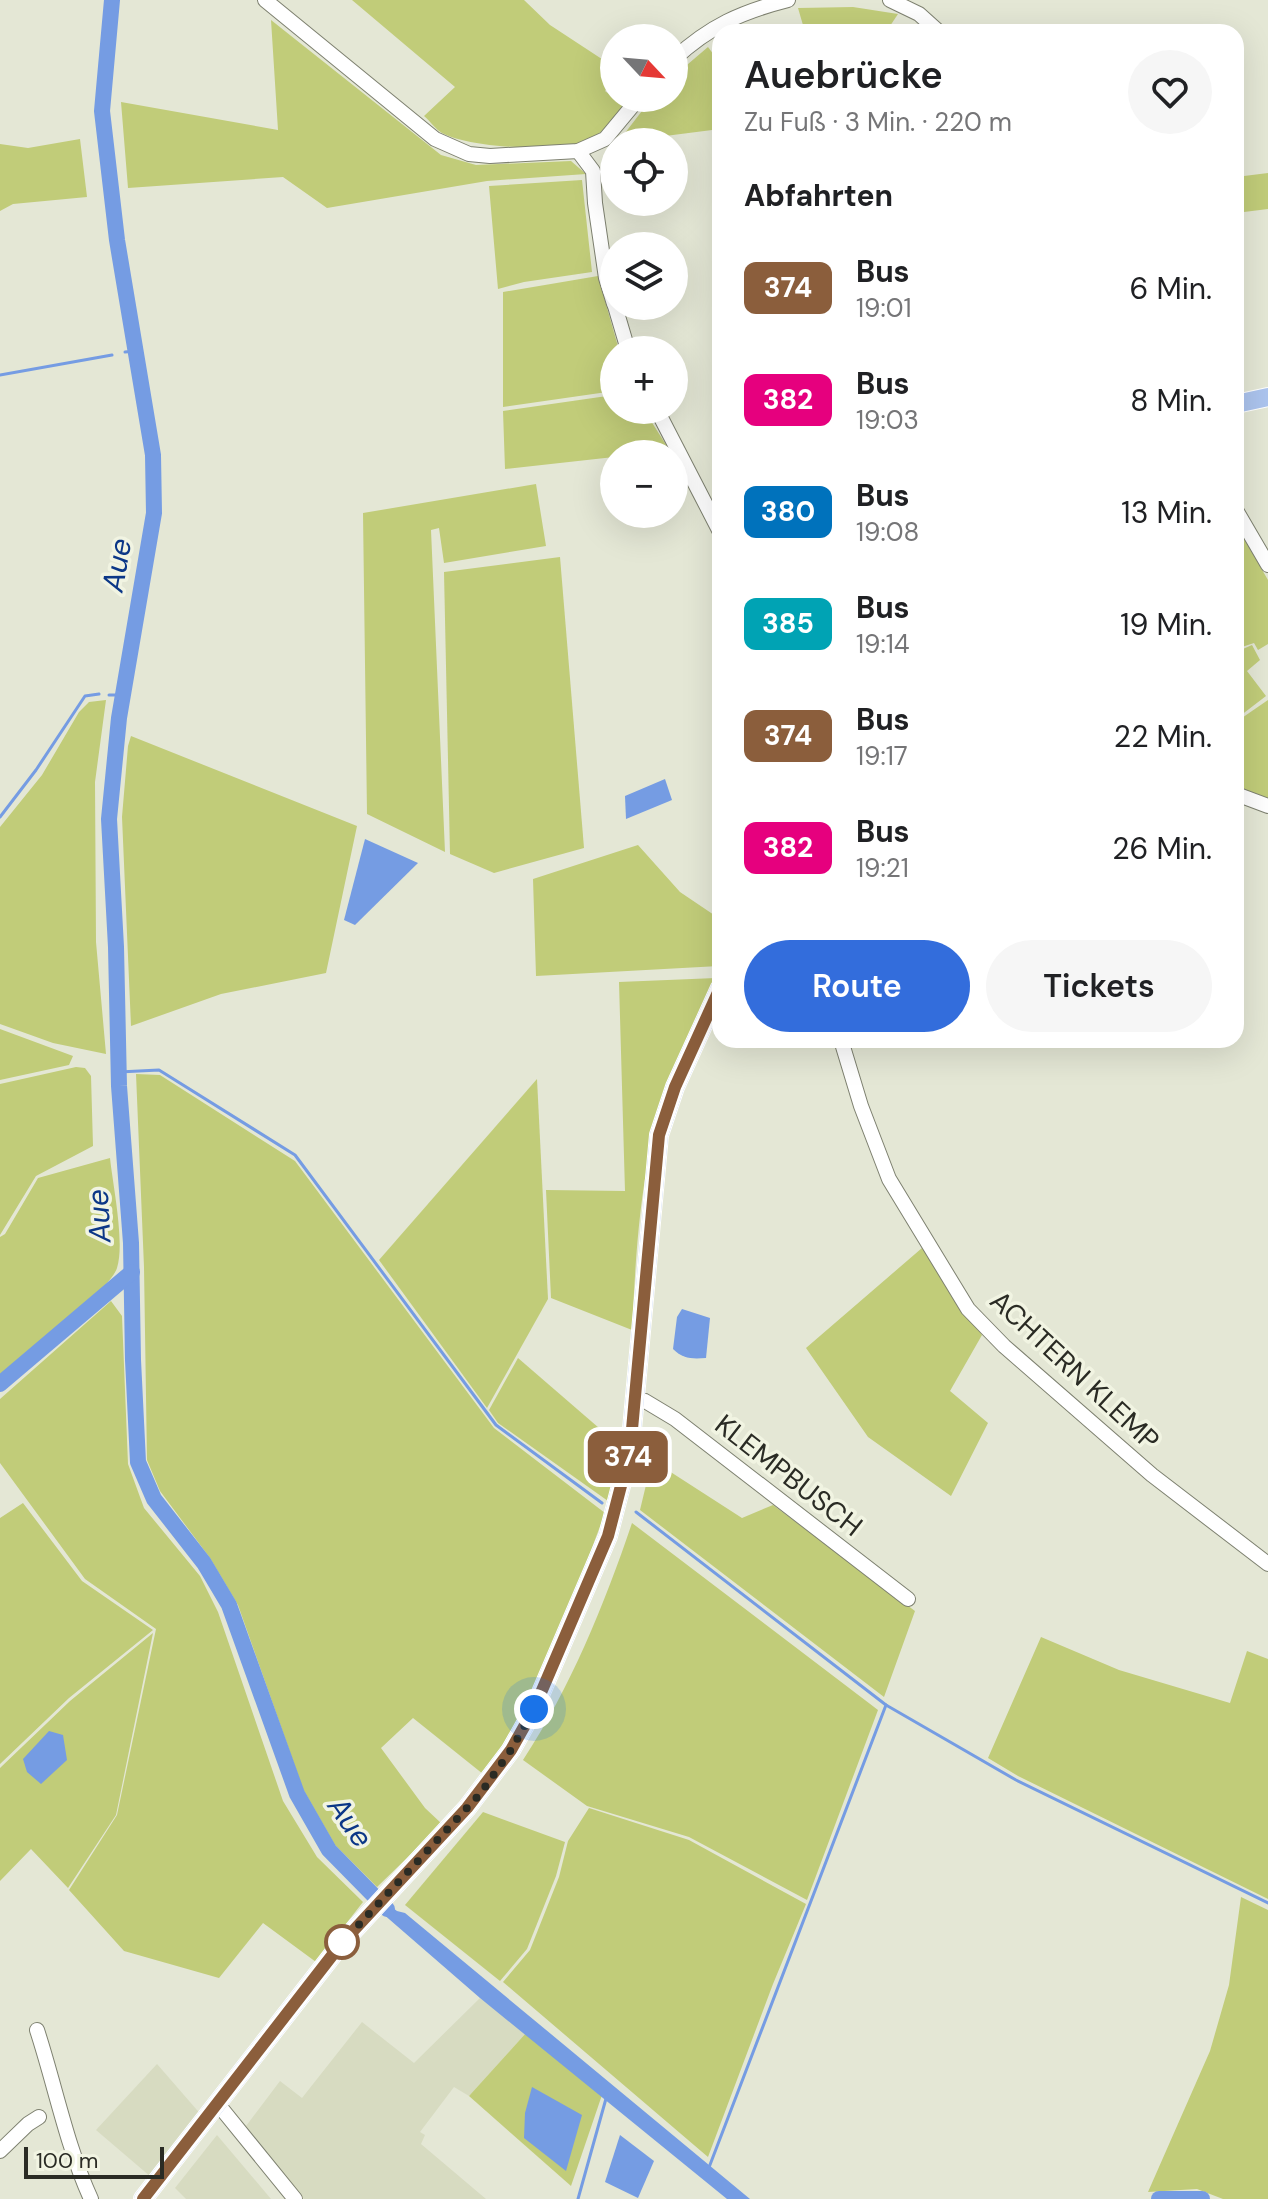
<!DOCTYPE html>
<html lang="de">
<head>
<meta charset="utf-8">
<style>
	body { margin:0; font-family:"DM Sans",sans-serif; background:#f6f6f6; color:#202124; height:100vh; display:flex; flex-direction:column; font-size:30px; white-space:nowrap }
	* { box-sizing:border-box; margin:0 }
	p { font-size:26px; color:#757577 }
	.icon { flex:none; width:44px; height:44px; fill:none; stroke:currentColor; stroke-width:2; stroke-linecap:round; stroke-linejoin:round }
	.map { position:relative; flex:1; overflow:hidden }
	.sheet { position:absolute; left:712px; top:24px; width:532px; height:1024px; display:flex; flex-direction:column; background:#fff; border-radius:24px; box-shadow:0 8px 32px #0002 }
	.sheet>* { flex:none }
	.badge { padding:0 16px; border-radius:12px; font-size:28px; line-height:52px }
	.needle { width:52px; rotate:116deg }
	.fabs { position:absolute; left:600px; top:24px; display:grid; gap:16px }
	.fabs a { display:grid; place-items:center; width:88px; height:88px; border-radius:50%; background:#fff; box-shadow:0 8px 32px #0002; font-size:40px }
	.scale { position:absolute; left:24px; bottom:20px; width:140px; box-sizing:border-box; padding-left:8px; border:4px solid #2a2b24; border-top:0; font-size:22px; line-height:28px; white-space:nowrap; color:#2a2b24; -webkit-text-stroke:6px #f1f4e2; paint-order:stroke }
	.you { position:absolute; width:40px; height:40px; margin:-20px; border:6px solid #fff; border-radius:50%; background:#1a73e8; box-shadow:0 0 0 12px #1a73e833 }
	.map>.badge { position:absolute; translate:-50% -50%; box-shadow:0 0 0 4px #fff }
	h2 { padding:0 32px; font-size:30px; line-height:72px }
	.round { display:grid; place-items:center; flex:none; width:84px; height:84px; border-radius:42px; background:#f6f6f6 }
	.overview { display:flex; align-items:center; justify-content:space-between; height:136px; padding:0 32px }
	h1 { font-size:38px; font-weight:600; line-height:60px }
	.action { display:flex; gap:16px; margin-top:auto; padding:16px 32px }
	.action a { flex:1; height:92px; border-radius:48px; background:#336ddc; color:#fff; font-size:32px; font-weight:600; line-height:92px; text-align:center }
	.action a+a { background:#f6f6f6; color:#202124 }
	ul { padding:0; list-style:none }
	li { display:flex; align-items:center; gap:24px; height:112px; padding:0 32px }
	li div { flex:1 }
	li b { display:block; font-size:30px }
	li em { font-style:normal }
	li .badge { min-width:88px; font-weight:700; text-align:center }
	.map>svg:first-child { display:block }
	.built { fill:#d7dbc1 }
	.green { fill:#c1cc79 }
	.water { fill:#759ce3 }
	.lines { fill:none; stroke-linecap:round; stroke-linejoin:round }
	.stream { stroke:#759ce3; stroke-width:3 }
	.river { stroke:#759ce3; stroke-width:16 }
	.minor-casing { stroke:#7e8170; stroke-width:16 }
	.major-casing { stroke:#fff; stroke-width:20 }
	.minor { stroke:#fff; stroke-width:14 }
	.major { stroke:#acc4ee; stroke-width:18 }
	.line-casing { stroke:#fff; stroke-width:18 }
	.line { stroke:#8b5e3c; stroke-width:12 }
	.walk { stroke:#2a2b24; stroke-width:8; stroke-dasharray:0 14.4 }
	.stop-dot { fill:#fff; stroke:#8b5e3c; stroke-width:4 }
	.labels { text-anchor:middle; stroke-width:7; stroke-linejoin:round; paint-order:stroke }
	.street-label { font-size:28px; fill:#2a2b24; stroke:#f1f4e2 }
	.water-label { font-size:30px; font-style:italic; fill:#0b3787; stroke:#f1f4e2 }
</style>
</head>
<body>
<div class="map">
<svg width="1268" height="2199" viewBox="0 0 1268 2199">
	<rect width="100%" height="100%" fill="#e4e7d5"/>
	<g class="built">
		<polygon points="480,1998 526,2033 469,2096 454,2087 420,2132 425,2135 421,2144 486,2199 304,2199 246,2126 280,2081 302,2098 362,2022 414,2063"/>
		<polygon points="157,2064 203,2117 151,2177 96,2130"/>
		<polygon points="217,2135 271,2199 186,2199 175,2188"/>
	</g>
	<g class="green">
		<path d="M 352,0 L 524,0 L 550,25 L 614,67 L 614,79 L 605,91 L 627,107 C 614,120 602,135 583,142 C 555,152 469,148 442,133 C 436,130 430,121 424,116 L 455,87 Z"/>
		<polygon points="853,7 898,14 886,32 805,32 798,8"/>
		<polygon points="271,20 441,155 476,165 571,161 586,174 487,181 327,208 283,177 128,188 121,102 278,130"/>
		<polygon points="708,47 720,63 720,129 618,142 652,98 674,98 674,76"/>
		<polygon points="80,139 87,197 13,204 0,211 0,144 28,148"/>
		<polygon points="1268,173 1268,209 1236,213 1236,177"/>
		<polygon points="582,180 592,272 524,282 498,289 489,186"/>
		<polygon points="598,276 619,350 614,350 614,391 503,407 503,292"/>
		<polygon points="614,395 614,410 644,410 670,451 614,454 614,457 505,469 503,411"/>
		<polygon points="536,484 546,546 444,563 439,528 431,530 445,852 367,814 363,513"/>
		<polygon points="1236,525 1268,580 1268,644 1258,650 1254,643 1236,649"/>
		<polygon points="560,557 584,848 494,873 450,854 444,572"/>
		<polygon points="1252,645 1260,660 1247,671 1266,696 1236,719 1236,652"/>
		<polygon points="106,700 95,782 96,942 106,1054 53,1043 0,1024 0,827 42,775 79,712 89,702"/>
		<polygon points="1268,700 1268,799 1236,787 1236,722"/>
		<polygon points="131,736 357,826 326,973 221,994 131,1026 122,817 128,746"/>
		<polygon points="638,845 680,892 720,919 719,966 536,976 533,879"/>
		<path d="M 716,978 C 691,1034 663,1091 650,1151 C 638,1210 635,1270 632,1330 L 551,1298 L 546,1190 L 625,1191 L 619,982 Z"/>
		<polygon points="0,1029 73,1056 69,1065 0,1080"/>
		<polygon points="76,1067 85,1068 91,1076 93,1146 36,1176 0,1235 0,1084"/>
		<path d="M 136,1074 L 160,1075 L 295,1161 L 494,1428 L 605,1513 C 572,1601 539,1696 483,1774 L 413,1718 L 381,1748 L 425,1808 L 442,1824 L 377,1887 L 335,1845 L 303,1789 L 238,1605 L 210,1558 L 160,1491 L 147,1460 L 144,1267 Z"/>
		<polygon points="537,1079 548,1299 487,1408 379,1260"/>
		<path d="M 110,1158 C 113,1186 125,1243 117,1268 C 109,1292 23,1357 0,1376 L 0,1237 L 5,1234 L 38,1178 Z"/>
		<polygon points="922,1248 982,1335 950,1391 988,1423 951,1496 868,1437 806,1348"/>
		<polygon points="111,1301 122,1316 128,1464 144,1508 200,1576 218,1612 283,1801 317,1857 363,1902 316,1962 263,1923 219,1978 124,1951 69,1890 117,1815 156,1629 85,1579 0,1463 0,1399"/>
		<polygon points="518,1358 621,1447 608,1501 498,1423 489,1410"/>
		<polygon points="652,1460 742,1518 773,1505 915,1611 884,1697 640,1510"/>
		<polygon points="23,1503 82,1581 153,1630 69,1698 0,1764 0,1518"/>
		<path d="M 632,1523 L 878,1710 L 807,1900 L 689,1837 L 587,1806 L 523,1760 C 570,1689 605,1603 632,1523 Z"/>
		<polygon points="153,1633 116,1815 68,1888 31,1849 0,1881 0,1768 70,1701"/>
		<polygon points="1041,1637 1119,1670 1230,1703 1247,1651 1268,1659 1268,1899 1018,1776 988,1758"/>
		<polygon points="589,1808 689,1840 806,1904 773,1984 708,2157 503,1982 530,1950 559,1877 568,1841"/>
		<polygon points="483,1812 565,1842 556,1876 527,1949 500,1981 405,1905"/>
		<polygon points="1241,1897 1268,1910 1268,2199 1223,2199 1197,2189 1148,2192 1210,2051 1229,1985"/>
		<polygon points="526,2033 602,2095 571,2186 469,2096"/>
	</g>
	<g class="water">
		<polygon points="665,779 672,800 626,819 625,796"/>
		<polygon points="365,839 418,863 355,925 344,920"/>
		<path d="M 682,1309 L 710,1318 L 706,1358 C 692,1359 683,1359 673,1349 L 677,1317 Z"/>
		<polygon points="49,1731 63,1735 67,1760 41,1784 27,1772 23,1759"/>
		<polygon points="389,1905 397,1911 405,1913 750,2199 727,2199 480,1998 382,1913"/>
		<polygon points="532,2087 582,2115 566,2171 524,2138 525,2113"/>
		<polygon points="620,2135 654,2161 638,2198 605,2182"/>
	</g>
	<g class="lines">
		<g class="stream">
			<polyline points="125,352 136,351"/>
			<polyline points="0,375 112,355"/>
			<polyline points="109,695 123,695"/>
			<polyline points="0,817 36,770 85,696 99,694"/>
			<polyline points="119,1072 159,1070 295,1155 496,1425 602,1503"/>
			<polyline points="636,1512 886,1705"/>
			<polyline points="708,2170 886,1705 1016,1780 1268,1903"/>
			<polyline points="578,2199 607,2095"/>
		</g>
		<g class="river">
			<polyline points="112,0 102,111 117,240 153,455 154,513 119,718 109,819 116,947 119,1086 131,1243 133,1360 138,1462 154,1499 204,1563 229,1605 297,1794 329,1850 387,1909"/>
			<polyline points="0,1384 132,1272"/>
			<polyline points="1159,2199 1202,2199"/>
		</g>
		<defs>
			<g id="minor">
				<polyline points="265,0 435,139 469,154 490,156 578,151 605,139 639,98"/>
				<polyline points="890,0 919,14 939,32"/>
				<path d="M 674,59 C 710,26 741,12 788,0"/>
				<polyline points="578,151 593,171 595,203 606,278 614,304"/>
				<polyline points="615,306 628,350"/>
				<polyline points="657,410 720,532"/>
				<polyline points="1236,510 1268,565"/>
				<polyline points="1236,794 1268,806"/>
				<polyline points="841,1040 861,1106 889,1179 968,1309 1004,1346 1152,1475 1268,1564"/>
				<polyline points="634,1400 645,1401 675,1419 908,1599"/>
				<path d="M 37,2030 C 55,2085 67,2147 91,2199"/>
				<polyline points="217,2103 295,2199"/>
				<polyline points="0,2151 28,2124 39,2117"/>
			</g>
			<g id="major">
				<polyline points="1236,404 1268,397"/>
				<polyline points="143,2199 341,1944 467,1808 511,1750 534,1709 608,1536 630,1451 659,1135 675,1087 720,988"/>
			</g>
		</defs>
		<use href="#minor" class="minor-casing"/>
		<use href="#major" class="major-casing"/>
		<use href="#minor" class="minor"/>
		<use href="#major" class="major"/>
	</g>
	<g class="lines">
		<defs>
			<polyline id="line" points="143,2199 341,1944 467,1808 511,1750 534,1709 608,1536 630,1451 659,1135 675,1087 720,988"/>
		</defs>
		<use href="#line" class="line-casing"/>
		<use href="#line" class="line"/>
		<polyline class="walk" points="342,1942 341,1944 480,1794 511,1750 534,1709"/>
	</g>
	<circle class="stop-dot" cx="342" cy="1942" r="16"/>
	<g class="labels">
		<g class="street-label">
			<text transform="translate(1075 1370) rotate(43)" y="10">ACHTERN KLEMP</text>
			<text transform="translate(789 1475) rotate(38)" y="10">KLEMPBUSCH</text>
		</g>
		<g class="water-label">
			<text transform="translate(117 565) rotate(-80)" y="10">Aue</text>
			<text transform="translate(99 1216) rotate(-93)" y="10">Aue</text>
			<text transform="translate(350 1822) rotate(55)" y="10">Aue</text>
		</g>
	</g>
</svg>
<div class="fabs">
<a><svg class="needle" viewBox="-14 -14 28 28"><path d="M0-13l5 13h-10z" fill="#e53935"/><path d="M0 13l5-13h-10z" fill="#757577"/></svg></a>
<a><svg class="icon" aria-label="locate" viewBox="0 0 24 24"><circle cx="12" cy="12" r="6"/><path d="M12 2v4M12 18v4M2 12h4M18 12h4"/></svg></a>
<a><svg class="icon" aria-label="layers" viewBox="0 0 24 24"><path d="M12 4l9 5-9 5-9-5zM3 14l9 5 9-5"/></svg></a>
<a>+</a>
<a>−</a>
</div>
<div class="scale">100 m</div>
<div class="you" style="left:534px;top:1709px"></div>
<b class="badge" style="left:628px;top:1457px;background:#8b5e3c;color:#fff">374</b>
<section class="sheet">
<div class="overview"><div><h1>Auebrücke</h1><p>Zu Fuß · 3 Min. · 220 m</p></div><a class="round"><svg class="icon" aria-label="heart" viewBox="0 0 24 24"><path d="M12 20l-8-8c-3-5 5-10 8-4 3-6 11-1 8 4z"/></svg></a></div>
<h2>Abfahrten</h2>
<ul>
<li><span class="badge" style="background:#8b5e3c;color:#fff">374</span><div><b>Bus</b><p>19:01</p></div><em>6 Min.</em></li>
<li><span class="badge" style="background:#e6007e;color:#fff">382</span><div><b>Bus</b><p>19:03</p></div><em>8 Min.</em></li>
<li><span class="badge" style="background:#0072bc;color:#fff">380</span><div><b>Bus</b><p>19:08</p></div><em>13 Min.</em></li>
<li><span class="badge" style="background:#00a3b4;color:#fff">385</span><div><b>Bus</b><p>19:14</p></div><em>19 Min.</em></li>
<li><span class="badge" style="background:#8b5e3c;color:#fff">374</span><div><b>Bus</b><p>19:17</p></div><em>22 Min.</em></li>
<li><span class="badge" style="background:#e6007e;color:#fff">382</span><div><b>Bus</b><p>19:21</p></div><em>26 Min.</em></li>
</ul>
<div class="action"><a>Route</a><a>Tickets</a></div>
</section>
</div>
</body>
</html>
